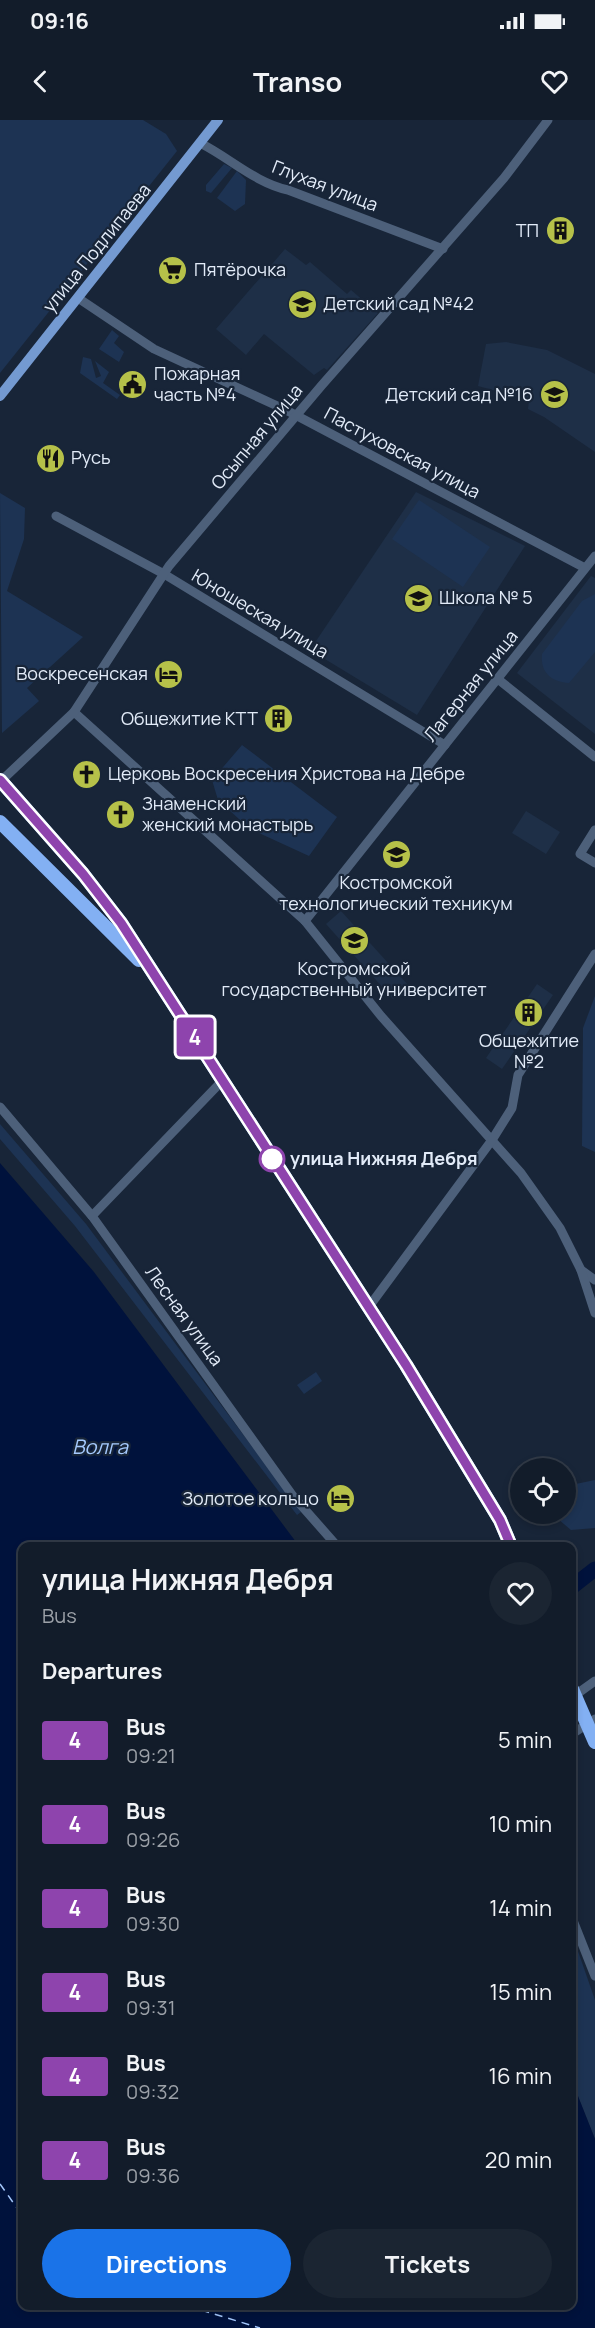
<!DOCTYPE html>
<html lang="en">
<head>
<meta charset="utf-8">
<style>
	body { margin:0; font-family:Manrope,sans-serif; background:#1b2532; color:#f1f3f6; height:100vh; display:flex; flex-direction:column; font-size:22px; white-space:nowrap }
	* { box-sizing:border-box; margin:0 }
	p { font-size:20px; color:#9ca1a8 }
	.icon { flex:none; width:33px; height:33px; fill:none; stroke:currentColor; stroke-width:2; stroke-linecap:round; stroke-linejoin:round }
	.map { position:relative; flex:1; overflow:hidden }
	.panel { position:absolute; left:18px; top:1422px; width:558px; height:768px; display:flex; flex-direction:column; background:#121c2a; border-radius:12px; box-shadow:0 3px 9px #0003,0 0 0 2px #313a47 }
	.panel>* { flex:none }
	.badge { padding:0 12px; border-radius:4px; font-size:21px; line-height:39px }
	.fabs { position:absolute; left:510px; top:1338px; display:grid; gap:12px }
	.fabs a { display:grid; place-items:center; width:66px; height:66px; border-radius:50%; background:#121c2a; box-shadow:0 3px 9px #0003,0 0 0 2px #313a47; font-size:30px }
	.map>.badge { position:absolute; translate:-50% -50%; box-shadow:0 0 0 3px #fff }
	h2 { padding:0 24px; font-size:22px; line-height:54px }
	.round { display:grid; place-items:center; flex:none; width:63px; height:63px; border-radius:32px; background:#1b2532 }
	.summary { display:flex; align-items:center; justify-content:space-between; height:102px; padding:0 24px }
	h1 { font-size:28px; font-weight:700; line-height:45px }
	.cta { display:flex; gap:12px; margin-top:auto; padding:12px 24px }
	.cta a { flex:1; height:69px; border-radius:36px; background:#1a73e8; color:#fff; font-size:24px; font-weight:700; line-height:69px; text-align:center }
	.cta a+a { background:#1b2532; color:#f1f3f6 }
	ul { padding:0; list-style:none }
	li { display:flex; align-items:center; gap:18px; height:84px; padding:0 24px }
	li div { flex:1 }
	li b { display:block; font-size:22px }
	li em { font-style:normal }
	li .badge { min-width:66px; font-weight:700; text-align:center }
	.status { display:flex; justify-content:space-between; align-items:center; height:42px; padding:0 30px; background:#121c2a; direction:ltr }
	.status svg { height:16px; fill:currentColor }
	header { display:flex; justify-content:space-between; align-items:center; height:78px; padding:0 24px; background:#121c2a; font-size:27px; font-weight:700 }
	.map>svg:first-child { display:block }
	.built { fill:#1e2f47 }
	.green { fill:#1d3353 }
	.water { fill:#00123c }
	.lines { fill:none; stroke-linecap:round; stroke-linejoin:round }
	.river { stroke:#00123c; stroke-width:15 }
	.ferry { stroke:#a5c9fd; stroke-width:1.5; stroke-dasharray:8 6; stroke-linecap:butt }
	.minor { stroke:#4d607a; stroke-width:9 }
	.major { stroke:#749ad1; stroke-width:10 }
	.highway { stroke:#83b0f3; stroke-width:14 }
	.line-casing { stroke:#fff; stroke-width:14 }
	.line { stroke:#8e44ad; stroke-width:9 }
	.stop-dot { fill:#fff; stroke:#8e44ad; stroke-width:3 }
	.labels { text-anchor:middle; stroke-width:4.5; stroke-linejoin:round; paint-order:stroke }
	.street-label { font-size:18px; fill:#e2ebf8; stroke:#182538 }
	.poi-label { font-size:18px; fill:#e2ebf8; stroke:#182538; text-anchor:start }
	.stop-label { font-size:18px; font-weight:bold; fill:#e2ebf8; stroke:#182538; text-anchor:start }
	.water-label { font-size:20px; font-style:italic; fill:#a5c9fd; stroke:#182538 }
</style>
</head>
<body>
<div class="status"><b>09:16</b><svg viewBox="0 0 49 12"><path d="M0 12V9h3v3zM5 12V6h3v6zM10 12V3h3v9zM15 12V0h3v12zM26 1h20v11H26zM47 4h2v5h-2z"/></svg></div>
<header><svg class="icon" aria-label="back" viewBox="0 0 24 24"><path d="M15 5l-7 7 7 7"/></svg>Transo<svg class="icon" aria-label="heart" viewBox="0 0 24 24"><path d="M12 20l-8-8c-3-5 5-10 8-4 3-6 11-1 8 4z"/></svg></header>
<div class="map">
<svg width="595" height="2208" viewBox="0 0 595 2208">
	<rect width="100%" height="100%" fill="#182538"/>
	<g class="built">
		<polygon points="285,129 306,145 310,142 347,174 351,170 378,193 327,250 324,248 314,255 264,214 246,235 216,209"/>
		<polygon points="506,222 547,230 595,254 595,332 544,297 528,289 529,280 478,266 486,224"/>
		<polygon points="416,372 525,426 417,595 310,530"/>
		<polygon points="591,456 595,458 595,614 517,553"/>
		<polygon points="526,691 560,712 546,734 512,713"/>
		<polygon points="341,791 408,865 393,879 326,804"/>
		<polygon points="537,864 553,875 502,949 486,938"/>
	</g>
	<g class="green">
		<polygon points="0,0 143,0 166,14 177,31 0,253"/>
		<polygon points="224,44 232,48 211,73 206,71 206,65"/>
		<polygon points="237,51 246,60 245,84 235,91 217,78"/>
		<polygon points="112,210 119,216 114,223 124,232 119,242 99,229"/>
		<polygon points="83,237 91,239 96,258 101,256 95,241 109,252 103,263 120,275 117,279 80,253"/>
		<polygon points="0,373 25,388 24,419 7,471 83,517 27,568 39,581 2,613"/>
		<polygon points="419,380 490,427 463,467 392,419"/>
		<path d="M 595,474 L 595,532 L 569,563 C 552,562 540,553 542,534 L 582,481 Z"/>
		<polygon points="242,625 337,697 309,736 250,709 218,680 212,660"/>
		<polygon points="595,876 595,1032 582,1026 583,908"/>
		<polygon points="0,1004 86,1104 301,1392 297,1395 75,1106 0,1019"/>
		<polygon points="316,1252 322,1261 304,1274 297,1265"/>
		<polygon points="595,1360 595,1408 571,1410 558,1399 557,1394 566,1394 566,1366"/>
		<polygon points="572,1814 595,1880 595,2019 572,1961"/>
	</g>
	<polygon class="water" points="0,1043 94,1152 299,1426 22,1426 22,2186 572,2186 572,1961 595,2019 595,2208 0,2208"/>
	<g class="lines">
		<polyline class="river" points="572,1467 595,1449"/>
		<g class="ferry">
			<polyline points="0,2064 22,2095"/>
			<polyline points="188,2186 260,2208"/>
		</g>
		<g class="minor">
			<path d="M 202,24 C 231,39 256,63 288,70 L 443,129"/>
			<polyline points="78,178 154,229 286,290 585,448"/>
			<polyline points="56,396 164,454 445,625"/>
			<polyline points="499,560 595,637"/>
			<polyline points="74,592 305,801 381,896 521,1053 560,1108 581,1150 595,1160"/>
			<polyline points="1,661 74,592 169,446 322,265 504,58 548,0"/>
			<polyline points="595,710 580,734 595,743"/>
			<polyline points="305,801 595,436"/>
			<polyline points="0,987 92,1096 293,1376 337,1426"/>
			<polyline points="92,1096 223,960"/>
			<polyline points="581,1150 595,1193"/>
			<polyline points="368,1188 492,1020 512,988 518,955 595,834"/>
			<polyline points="574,1576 595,1561"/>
			<polyline points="572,1614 595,1599"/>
			<polyline points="572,1798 595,1856"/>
		</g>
		<polyline class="major" points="0,276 218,0"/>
		<g class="highway">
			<polyline points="0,660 83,754 121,803 406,1245 500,1400 511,1426"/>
			<polyline points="0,702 139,840"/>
			<polyline points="572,1569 595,1622"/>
		</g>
	</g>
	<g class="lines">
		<defs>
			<polyline id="line" points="0,660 83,754 121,803 406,1245 500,1400 511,1426"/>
		</defs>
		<use href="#line" class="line-casing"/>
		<use href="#line" class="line"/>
	</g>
	<defs>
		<symbol id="building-disc" viewBox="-11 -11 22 22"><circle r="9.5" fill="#b6c149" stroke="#182538"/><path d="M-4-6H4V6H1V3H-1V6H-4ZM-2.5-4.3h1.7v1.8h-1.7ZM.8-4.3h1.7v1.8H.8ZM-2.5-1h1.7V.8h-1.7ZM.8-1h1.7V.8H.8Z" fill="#111"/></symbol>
		<symbol id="supermarket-disc" viewBox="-11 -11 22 22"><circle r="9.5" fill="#b6c149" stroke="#182538"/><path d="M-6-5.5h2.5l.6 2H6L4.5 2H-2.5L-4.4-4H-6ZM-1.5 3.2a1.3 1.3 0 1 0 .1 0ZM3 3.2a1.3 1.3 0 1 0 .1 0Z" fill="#111"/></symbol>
		<symbol id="school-disc" viewBox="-11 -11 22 22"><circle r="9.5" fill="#b6c149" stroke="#182538"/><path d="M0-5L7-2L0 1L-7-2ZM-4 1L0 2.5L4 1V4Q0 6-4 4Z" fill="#111"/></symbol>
		<symbol id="civic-disc" viewBox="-11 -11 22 22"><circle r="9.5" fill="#b6c149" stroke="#182538"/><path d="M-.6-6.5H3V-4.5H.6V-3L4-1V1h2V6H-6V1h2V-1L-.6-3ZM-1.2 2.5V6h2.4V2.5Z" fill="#111"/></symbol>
		<symbol id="restaurant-disc" viewBox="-11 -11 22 22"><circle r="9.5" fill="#b6c149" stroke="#182538"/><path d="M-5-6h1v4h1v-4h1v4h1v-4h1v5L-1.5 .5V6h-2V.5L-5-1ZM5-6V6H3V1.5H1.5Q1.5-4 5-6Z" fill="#111"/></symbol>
		<symbol id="hotel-disc" viewBox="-11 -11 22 22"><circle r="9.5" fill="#b6c149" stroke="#182538"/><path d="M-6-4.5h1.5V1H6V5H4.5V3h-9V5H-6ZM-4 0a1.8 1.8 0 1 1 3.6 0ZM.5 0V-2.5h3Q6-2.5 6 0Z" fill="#111"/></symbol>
		<symbol id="church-disc" viewBox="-11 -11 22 22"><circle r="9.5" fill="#b6c149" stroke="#182538"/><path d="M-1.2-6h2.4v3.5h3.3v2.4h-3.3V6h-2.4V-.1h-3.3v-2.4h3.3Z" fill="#111"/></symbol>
		<symbol id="university-disc" viewBox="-11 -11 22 22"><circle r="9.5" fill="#b6c149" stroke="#182538"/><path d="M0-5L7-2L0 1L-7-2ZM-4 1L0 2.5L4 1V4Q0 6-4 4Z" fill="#111"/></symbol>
	</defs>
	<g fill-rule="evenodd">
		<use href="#building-disc" x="544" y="94" width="33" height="33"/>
		<use href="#supermarket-disc" x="156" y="134" width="33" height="33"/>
		<use href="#school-disc" x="286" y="168" width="33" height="33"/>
		<use href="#civic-disc" x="116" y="248" width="33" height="33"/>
		<use href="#school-disc" x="538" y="258" width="33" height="33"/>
		<use href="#restaurant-disc" x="34" y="322" width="33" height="33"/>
		<use href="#school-disc" x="402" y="462" width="33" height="33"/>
		<use href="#hotel-disc" x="152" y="538" width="33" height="33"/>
		<use href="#building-disc" x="262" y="582" width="33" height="33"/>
		<use href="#church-disc" x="70" y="638" width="33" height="33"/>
		<use href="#church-disc" x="104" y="678" width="33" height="33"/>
		<use href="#university-disc" x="380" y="718" width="33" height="33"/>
		<use href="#university-disc" x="338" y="804" width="33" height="33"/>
		<use href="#building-disc" x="512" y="876" width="33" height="33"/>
		<use href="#hotel-disc" x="324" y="1362" width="33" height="33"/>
	</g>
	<circle class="stop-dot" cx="272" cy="1039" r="12"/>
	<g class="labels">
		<g class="street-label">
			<text transform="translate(325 66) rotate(21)" y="6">Глухая улица</text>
			<text transform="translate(97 128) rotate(-51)" y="6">улица Подлипаева</text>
			<text transform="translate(257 317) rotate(-50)" y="6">Осыпная улица</text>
			<text transform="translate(402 333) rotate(28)" y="6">Пастуховская улица</text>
			<text transform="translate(260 494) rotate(31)" y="6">Юношеская улица</text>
			<text transform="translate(471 566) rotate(-51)" y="6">Лагерная улица</text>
			<text transform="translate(184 1196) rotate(54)" y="6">Лесная улица</text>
		</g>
		<g class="poi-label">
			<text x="539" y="117" text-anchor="end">ТП</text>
			<text x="194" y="156">Пятёрочка</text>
			<text x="323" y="190">Детский сад №42</text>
			<text x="154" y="260">Пожарная<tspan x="154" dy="21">часть №4</tspan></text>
			<text x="533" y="281" text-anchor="end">Детский сад №16</text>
			<text x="71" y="344">Русь</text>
			<text x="439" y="484">Школа № 5</text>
			<text x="148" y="560" text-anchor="end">Воскресенская</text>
			<text x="258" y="605" text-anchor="end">Общежитие КТТ</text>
			<text x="108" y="660">Церковь Воскресения Христова на Дебре</text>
			<text x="142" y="690">Знаменский<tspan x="142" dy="21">женский монастырь</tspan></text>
			<text x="396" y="769" text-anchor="middle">Костромской<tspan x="396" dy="21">технологический техникум</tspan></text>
			<text x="354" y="855" text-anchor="middle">Костромской<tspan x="354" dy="21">государственный университет</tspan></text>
			<text x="529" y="927" text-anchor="middle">Общежитие<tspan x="529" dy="21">№2</tspan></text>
			<text x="319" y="1385" text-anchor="end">Золотое кольцо</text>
		</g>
		<g class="stop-label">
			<text x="290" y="1045">улица Нижняя Дебря</text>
		</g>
		<g class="water-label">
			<text x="100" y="1334">Волга</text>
		</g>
	</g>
</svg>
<div class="fabs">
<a><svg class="icon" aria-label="locate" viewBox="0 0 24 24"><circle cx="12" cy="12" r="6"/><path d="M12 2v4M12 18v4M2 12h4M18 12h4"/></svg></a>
</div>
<b class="badge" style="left:195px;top:917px;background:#8e44ad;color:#fff">4</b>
<section class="panel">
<div class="summary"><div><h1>улица Нижняя Дебря</h1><p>Bus</p></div><a class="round"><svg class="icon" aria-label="heart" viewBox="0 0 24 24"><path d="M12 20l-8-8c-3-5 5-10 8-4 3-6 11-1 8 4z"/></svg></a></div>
<h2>Departures</h2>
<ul>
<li><span class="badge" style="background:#8e44ad;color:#fff">4</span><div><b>Bus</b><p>09:21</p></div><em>5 min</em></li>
<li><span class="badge" style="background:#8e44ad;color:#fff">4</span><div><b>Bus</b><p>09:26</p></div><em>10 min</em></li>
<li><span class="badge" style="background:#8e44ad;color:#fff">4</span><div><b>Bus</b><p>09:30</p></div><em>14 min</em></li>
<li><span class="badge" style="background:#8e44ad;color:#fff">4</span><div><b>Bus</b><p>09:31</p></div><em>15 min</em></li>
<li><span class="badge" style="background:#8e44ad;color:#fff">4</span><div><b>Bus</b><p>09:32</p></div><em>16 min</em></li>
<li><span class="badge" style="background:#8e44ad;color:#fff">4</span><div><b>Bus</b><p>09:36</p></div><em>20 min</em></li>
</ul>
<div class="cta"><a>Directions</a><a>Tickets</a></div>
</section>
</div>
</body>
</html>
